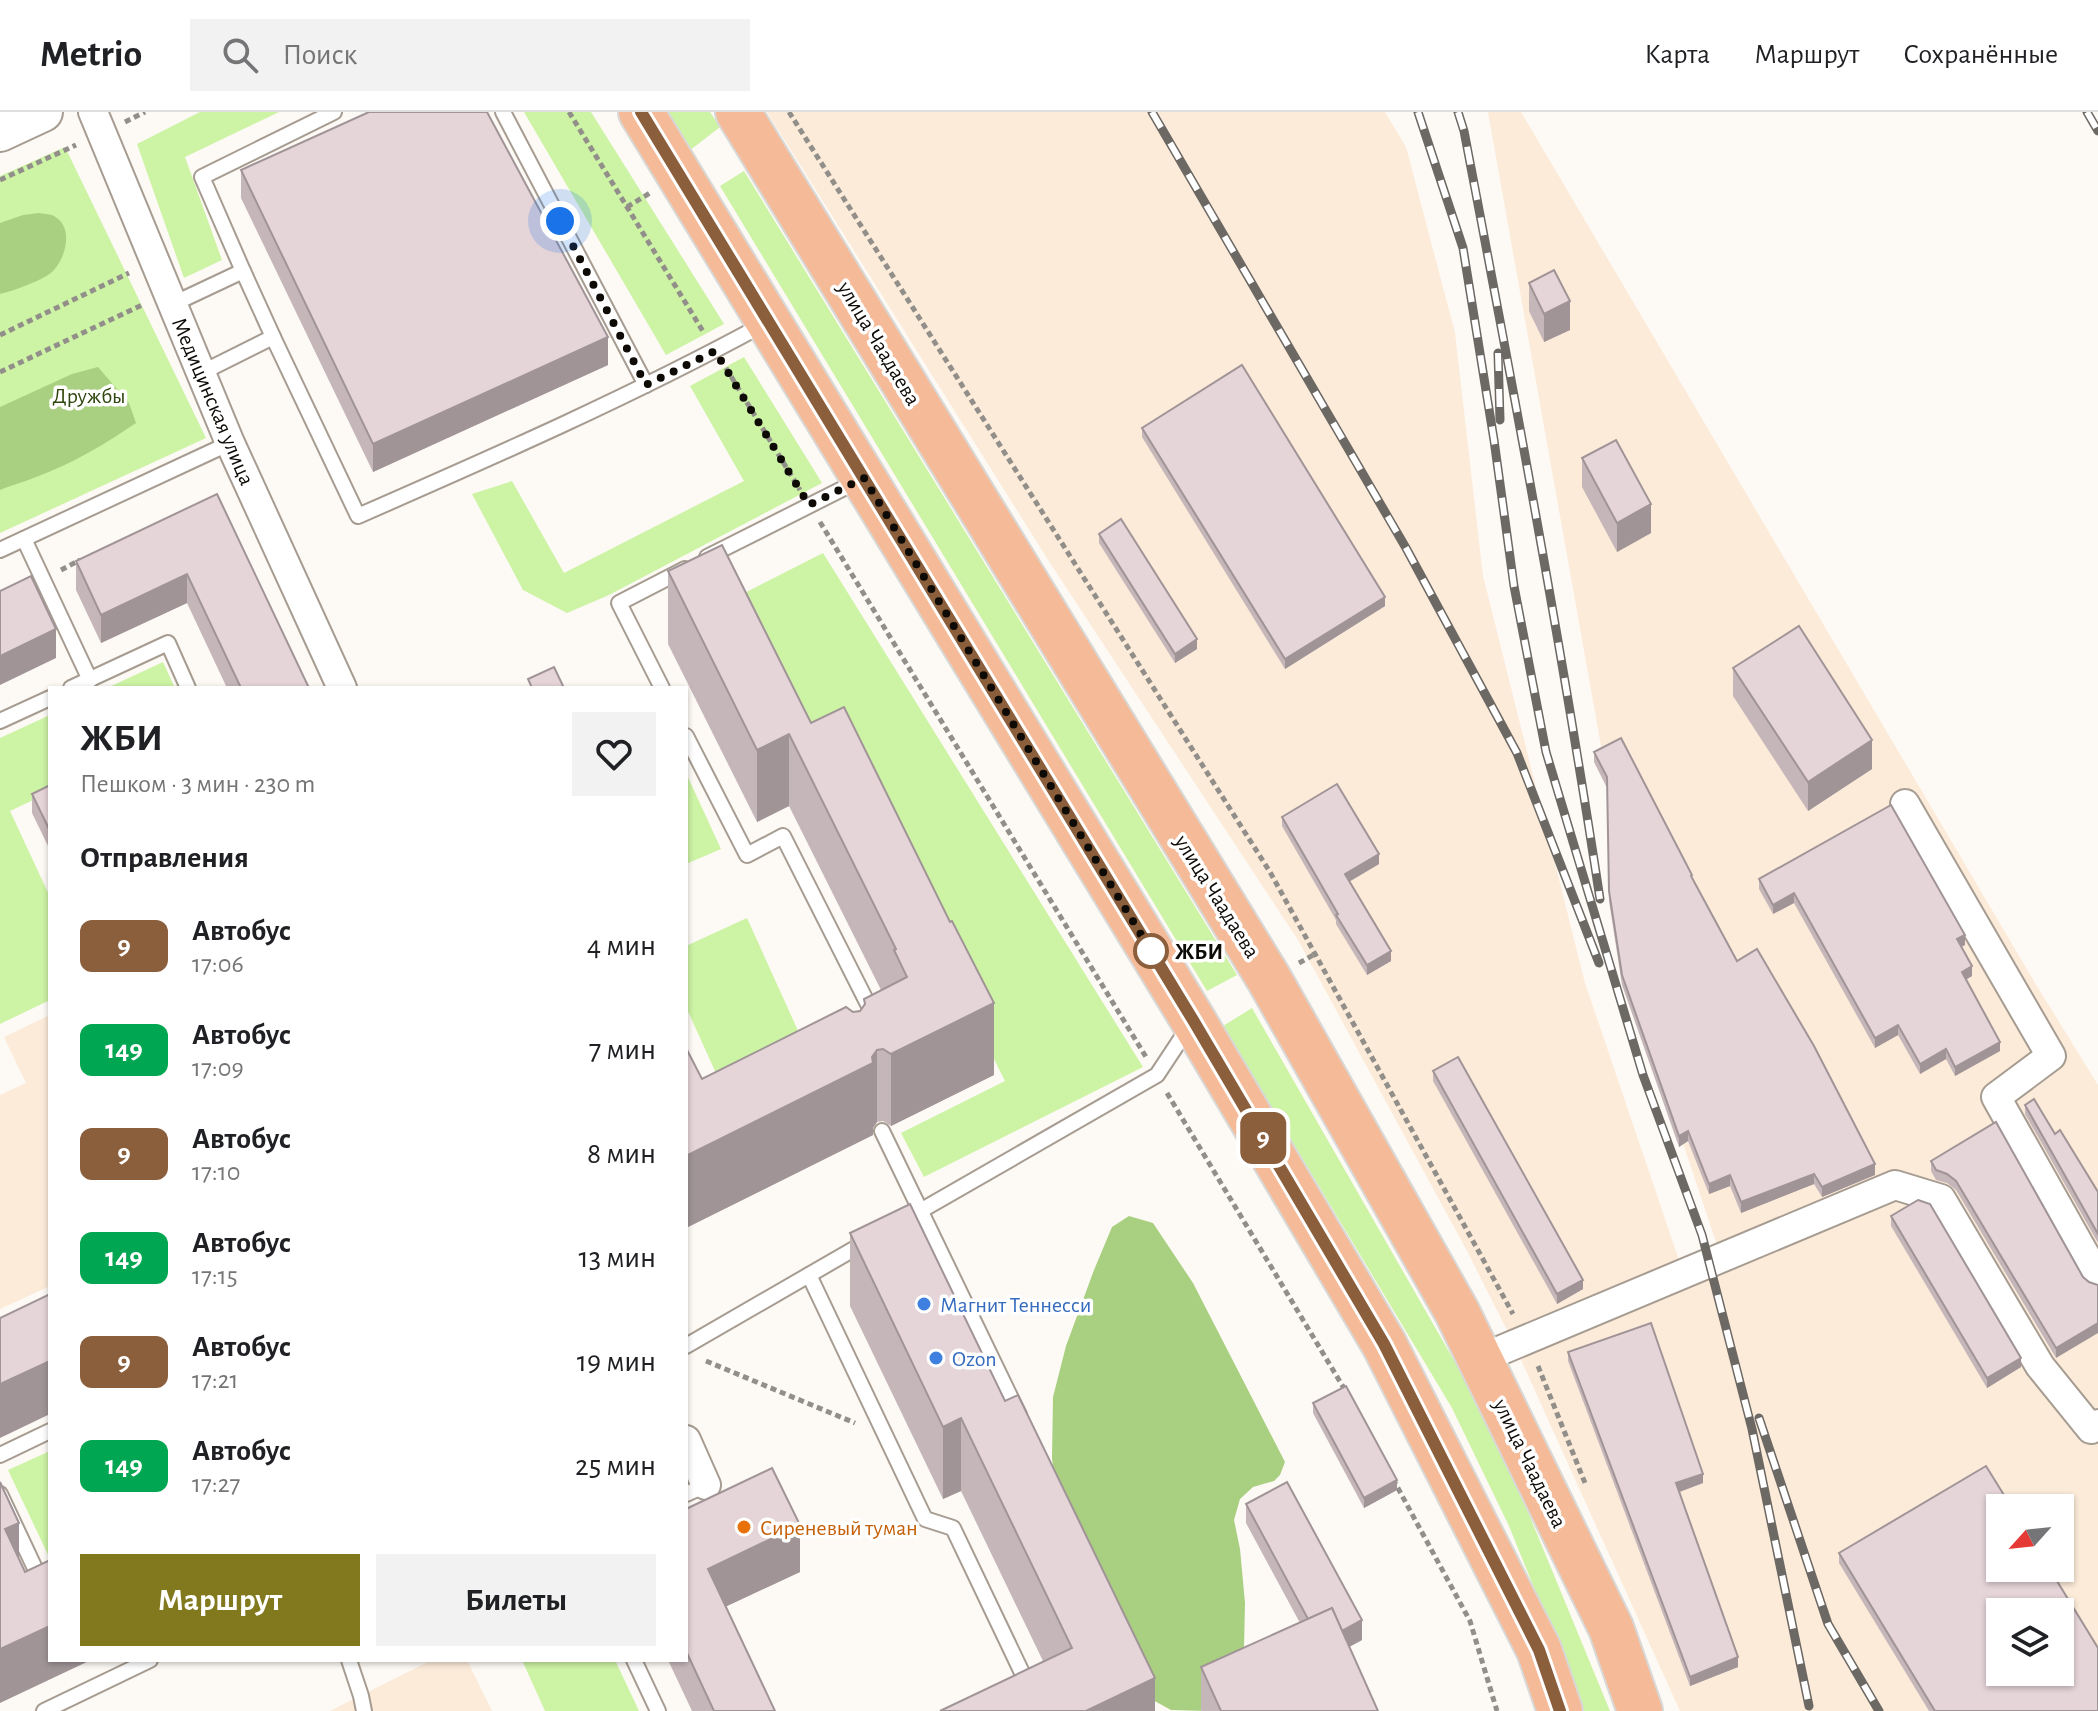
<!DOCTYPE html>
<html lang="ru">
<head>
<meta charset="utf-8">
<style>
	body { margin:0; font-family:"Alegreya Sans",sans-serif; background:#f2f2f2; color:#202124; height:100vh; display:flex; flex-direction:column; font-size:30px; white-space:nowrap }
	* { box-sizing:border-box; margin:0 }
	p { font-size:26px; color:#757577 }
	.icon { flex:none; width:44px; height:44px; fill:none; stroke:currentColor; stroke-width:2; stroke-linecap:round; stroke-linejoin:round }
	.map { position:relative; flex:1; overflow:hidden }
	.details { position:absolute; left:48px; top:574px; width:640px; height:976px; display:flex; flex-direction:column; background:#fff; border-radius:0px; box-shadow:0 2px 6px #0004 }
	.details>* { flex:none }
	.badge { padding:0 16px; border-radius:12px; font-size:28px; line-height:52px }
	.needle { width:52px; rotate:243deg }
	.controls { position:absolute; left:1986px; top:1382px; display:grid; gap:16px }
	.controls a { display:grid; place-items:center; width:88px; height:88px; border-radius:0px; background:#fff; box-shadow:0 2px 6px #0004; font-size:40px }
	.you { position:absolute; width:40px; height:40px; margin:-20px; border:6px solid #fff; border-radius:50%; background:#1a73e8; box-shadow:0 0 0 12px #1a73e833 }
	.map>.badge { position:absolute; translate:-50% -50%; box-shadow:0 0 0 4px #fff }
	h2 { padding:0 32px; font-size:30px; line-height:72px }
	.round { display:grid; place-items:center; flex:none; width:84px; height:84px; border-radius:0px; background:#f2f2f2 }
	.headline { display:flex; align-items:center; justify-content:space-between; height:136px; padding:0 32px }
	h1 { font-size:38px; font-weight:700; line-height:60px }
	.cta { display:flex; gap:16px; margin-top:auto; padding:16px 32px }
	.cta a { flex:1; height:92px; border-radius:0px; background:#82791e; color:#fff; font-size:32px; font-weight:700; line-height:92px; text-align:center }
	.cta a+a { background:#f2f2f2; color:#202124 }
	ul { padding:0; list-style:none }
	li { display:flex; align-items:center; gap:24px; height:104px; padding:0 32px }
	li div { flex:1 }
	li b { display:block; font-size:30px }
	li em { font-style:normal }
	li .badge { min-width:88px; font-weight:700; text-align:center }
	header { display:flex; align-items:center; gap:48px; box-sizing:border-box; height:112px; padding:0 40px; background:#fff; border-bottom:2px solid #e0e0e0 }
	header strong { font-size:38px }
	nav { display:flex; gap:44px; margin-inline-start:auto; font-size:28px }
	.search { width:560px; height:72px; background:#f2f2f2; display:flex; align-items:center; gap:20px; box-sizing:border-box; padding:0 28px; border-radius:0px; color:#757577; font-size:30px }
	.map>svg:first-child { display:block }
	.built { fill:#fcebd9; fill-rule:evenodd }
	.green { fill:#cdf3a5 }
	.forest { fill:#a9cf80 }
	.lines { fill:none; stroke-linecap:round; stroke-linejoin:round }
	.service-casing { stroke:#a69c91; stroke-width:18 }
	.minor-casing { stroke:#a69c91; stroke-width:32 }
	.secondary-casing { stroke:#a69c91; stroke-width:42 }
	.primary-casing { stroke:#d8d8d7; stroke-width:48 }
	.path { stroke:#928f8a; stroke-width:5; stroke-dasharray:6 4; stroke-linecap:butt }
	.service { stroke:#fff; stroke-width:14 }
	.minor { stroke:#fff; stroke-width:28 }
	.secondary { stroke:#fff; stroke-width:38 }
	.primary { stroke:#f5bb99; stroke-width:44 }
	.rail-casing { stroke:#6c6864; stroke-width:9 }
	.rail { stroke:#fff; stroke-width:6; stroke-dasharray:18; stroke-linecap:butt }
	.wall { fill:#c5b6ba }
	.shaded-wall { fill:#a09497 }
	.building { fill:#e5d4d8; stroke:#a09497; stroke-width:2; fill-rule:evenodd }
	.line-casing { stroke:#fff; stroke-width:18 }
	.line { stroke:#8b5e3c; stroke-width:12 }
	.walk { stroke:#0e0b07; stroke-width:8; stroke-dasharray:0 14.4 }
	.stop-dot { fill:#fff; stroke:#8b5e3c; stroke-width:4 }
	.shop-dot { fill:#3f7fe0; stroke:#fff; stroke-width:3 }
	.food-dot { fill:#e8710a; stroke:#fff; stroke-width:3 }
	.labels { text-anchor:middle; stroke-width:7; stroke-linejoin:round; paint-order:stroke }
	.street-label { font-size:22px; fill:#0e0b07; stroke:#fff }
	.park-label { font-size:22px; fill:#30470e; stroke:#fff }
	.stop-label { font-size:22px; font-weight:bold; fill:#0e0b07; stroke:#fff; text-anchor:start }
	.shop-label { font-size:22px; fill:#366cbe; stroke:#fff; text-anchor:start }
	.food-label { font-size:22px; fill:#c56008; stroke:#fff; text-anchor:start }
</style>
</head>
<body>
<header>
<strong>Metrio</strong>
<div class="search"><svg class="icon" aria-label="search" viewBox="0 0 24 24"><circle cx="10" cy="10" r="6"/><path d="M15 15l6 6"/></svg>Поиск</div>
<nav><a>Карта</a><a>Маршрут</a><a>Сохранённые</a></nav>
</header>
<div class="map">
<svg width="2098" height="1599" viewBox="0 0 2098 1599">
	<rect width="100%" height="100%" fill="#fdf9f4"/>
	<g class="built">
		<path d="M 767,0 L 1385,0 L 1406,35 L 1455,221 L 1483,464 L 1585,871 L 1681,1154 L 1721,1145 L 1624,855 L 1606,662 L 1488,0 L 1521,0 L 2035,871 L 2098,973 L 2098,1599 L 1680,1599 L 1512,1228 L 1467,1139 L 1298,828 L 1050,451 ZM 2000,1396 L 2060,1396 L 2060,1456 L 2000,1456 ZM 2000,1500 L 2060,1500 L 2060,1560 L 2000,1560 Z"/>
		<polygon points="50,903 50,1174 0,1197 0,983 26,971 4,925"/>
		<polygon points="432,1548 467,1548 492,1599 330,1599"/>
	</g>
	<g class="green">
		<polygon points="200,0 279,0 185,45 222,148 184,166 137,32"/>
		<polygon points="524,0 591,0 724,212 666,243"/>
		<polygon points="665,0 710,0 720,15 689,39"/>
		<polygon points="65,35 206,326 0,421 0,64"/>
		<polygon points="744,59 1237,863 1207,879 720,74"/>
		<polygon points="744,245 822,371 609,483 567,501 523,478 472,382 512,369 564,461 744,369 690,274"/>
		<polygon points="823,441 1143,955 924,1065 901,1021 1005,969 847,655 815,669 725,491"/>
		<polygon points="163,550 175,576 107,576"/>
		<polygon points="50,603 50,680 10,699 50,785 50,888 0,912 0,626"/>
		<polygon points="686,661 721,737 686,752"/>
		<polygon points="747,806 804,932 720,970 686,895 686,834"/>
		<polygon points="1252,896 1475,1285 1530,1405 1610,1599 1584,1599 1509,1414 1452,1296 1223,914"/>
		<polygon points="50,1339 50,1447 8,1358"/>
		<polygon points="522,1548 615,1548 639,1599 545,1599"/>
	</g>
	<g class="forest">
		<path d="M 39,101 C 44,102 48,102 52,103 C 75,113 66,146 53,159 C 44,168 13,179 0,182 L 0,111 L 23,103 Z"/>
		<path d="M 98,255 L 129,291 L 136,311 C 105,332 72,352 36,365 C 24,370 12,373 0,378 L 0,295 L 72,262 Z"/>
		<polygon points="1129,1104 1153,1111 1193,1171 1285,1350 1280,1363 1274,1369 1253,1375 1240,1387 1234,1408 1240,1437 1245,1491 1244,1536 1205,1599 1171,1598 1151,1587 1057,1388 1052,1346 1053,1285 1066,1234 1094,1158 1112,1115"/>
	</g>
	<g class="lines">
		<defs>
			<g id="service">
				<polyline points="503,0 646,273"/>
				<polyline points="243,159 202,65 334,0"/>
				<polyline points="173,192 243,159 273,225"/>
				<path d="M 201,261 L 273,225 L 358,404 C 495,344 632,284 764,212"/>
				<polyline points="24,427 90,568"/>
				<polyline points="0,438 230,331"/>
				<polyline points="707,445 860,368"/>
				<polyline points="71,576 168,531 188,576"/>
				<polyline points="662,576 619,491 685,457"/>
				<polyline points="0,609 50,586"/>
				<polyline points="686,624 747,743 783,724 874,904"/>
				<polyline points="882,1019 1019,1303"/>
				<polyline points="901,1110 1157,963 1190,913"/>
				<polyline points="809,1163 925,1407 953,1416 1036,1590 1018,1599"/>
				<polyline points="686,1234 866,1130"/>
				<polyline points="0,1343 50,1319"/>
				<polyline points="0,1382 47,1482 50,1480"/>
				<polyline points="686,1382 706,1373"/>
				<polyline points="349,1548 361,1584 364,1599"/>
				<polyline points="634,1548 658,1599"/>
				<polyline points="44,1599 150,1548"/>
			</g>
			<g id="minor">
				<polyline points="93,0 230,331 342,576"/>
				<polyline points="1905,692 2051,944 1996,985 2098,1166"/>
				<polyline points="1480,1247 1895,1073 1941,1087 2040,1254 2091,1317 2098,1312"/>
				<polyline points="686,1328 706,1373"/>
			</g>
			<polyline id="secondary" points="0,20 43,0"/>
			<g id="primary">
				<polyline points="641,0 1193,908 1384,1232 1539,1538 1560,1599"/>
				<polyline points="738,0 1269,867 1457,1200 1611,1516 1640,1599"/>
			</g>
		</defs>
		<use href="#service" class="service-casing"/>
		<use href="#minor" class="minor-casing"/>
		<use href="#secondary" class="secondary-casing"/>
		<use href="#primary" class="primary-casing"/>
		<g class="path">
			<polyline points="569,0 704,221"/>
			<polyline points="789,0 1270,760 1513,1202"/>
			<polyline points="125,10 145,0"/>
			<polyline points="0,68 76,33"/>
			<polyline points="627,95 650,81"/>
			<polyline points="0,223 129,161"/>
			<polyline points="726,256 800,378"/>
			<polyline points="0,260 144,192"/>
			<polyline points="820,410 1146,945"/>
			<polyline points="61,458 80,448"/>
			<polyline points="1299,851 1315,842"/>
			<polyline points="1167,981 1345,1278"/>
			<polyline points="706,1249 855,1311"/>
			<polyline points="1538,1254 1585,1371"/>
			<polyline points="1393,1367 1470,1509 1497,1599"/>
		</g>
		<use href="#service" class="service"/>
		<use href="#minor" class="minor"/>
		<use href="#secondary" class="secondary"/>
		<use href="#primary" class="primary"/>
		<defs>
			<g id="rail">
				<polyline points="1152,0 1406,436 1517,641 1599,851"/>
				<polyline points="1418,0 1463,136 1494,328 1514,474 1546,640 1643,963 1702,1123 1752,1317 1809,1594"/>
				<path d="M 1458,0 L 1464,19 C 1513,275 1561,530 1600,787"/>
				<polyline points="2087,0 2098,19"/>
				<polyline points="1498,241 1500,308"/>
				<polyline points="1759,1306 1828,1512 1879,1599"/>
			</g>
		</defs>
		<use href="#rail" class="rail-casing"/>
		<use href="#rail" class="rail"/>
	</g>
	<g class="wall">
		<polygon points="241,58 608,253 373,360 241,86"/>
		<polygon points="1529,171 1570,218 1544,230 1529,199"/>
		<polygon points="1142,316 1385,494 1285,557 1142,325"/>
		<polygon points="1582,346 1651,421 1617,440 1582,375"/>
		<polygon points="217,382 309,576 227,576 187,491 101,531 76,478 76,449"/>
		<polygon points="1099,422 1197,537 1175,551 1099,431"/>
		<polygon points="668,459 811,611 994,963 891,1014 883,1009 877,1010 873,1016 873,1023 686,1116 686,939 702,967 853,900 860,899 864,893 864,887 881,878 789,694 757,710 668,532"/>
		<polygon points="1733,556 1872,657 1808,699 1733,584"/>
		<polygon points="1594,640 1692,766 1737,849 1875,1063 1822,1085 1814,1072 1741,1101 1730,1074 1709,1082 1688,1029 1679,1035 1622,873 1609,789 1607,676 1594,650"/>
		<polygon points="50,673 50,738 32,701 32,682"/>
		<polygon points="1282,705 1379,752 1349,770 1391,849 1367,863 1336,812 1336,808 1282,714"/>
		<polygon points="1759,767 1965,833 1961,835 1972,864 1966,867 2000,939 1955,964 1946,947 1920,962 1898,923 1875,936 1794,791 1773,802 1759,777"/>
		<polygon points="49,923 50,923 50,945 49,943"/>
		<polygon points="1433,959 1583,1177 1557,1192 1433,969"/>
		<polygon points="2025,993 2055,1022 2098,1080 2098,1131 2025,1002"/>
		<polygon points="1931,1049 2083,1165 2089,1170 2056,1246 1956,1078 1947,1071 1936,1068 1931,1059"/>
		<polygon points="1891,1104 2021,1255 1987,1276 1891,1114"/>
		<polygon points="850,1121 1155,1599 1043,1549 961,1379 943,1387 850,1194"/>
		<polygon points="1568,1240 1703,1371 1680,1380 1738,1555 1690,1574 1568,1249"/>
		<polygon points="1313,1291 1397,1378 1364,1396 1313,1301"/>
		<polygon points="1246,1392 1362,1528 1349,1535 1378,1599 1201,1599 1201,1555 1300,1511 1246,1411"/>
		<polygon points="686,1397 800,1460 726,1494 775,1599 692,1599 668,1548 686,1548"/>
		<polygon points="1839,1441 2098,1599 1929,1599 1839,1451"/>
	</g>
	<g class="shaded-wall">
		<polygon points="1570,189 1570,218 1544,230 1544,202"/>
		<polygon points="608,225 608,253 373,360 373,332"/>
		<polygon points="1651,392 1651,421 1617,440 1617,411"/>
		<polygon points="187,462 187,491 101,531 101,503"/>
		<polygon points="1385,485 1385,494 1285,557 1285,547"/>
		<polygon points="56,517 56,546 0,573 0,544"/>
		<polygon points="1197,527 1197,537 1175,551 1175,542"/>
		<polygon points="789,622 789,694 757,710 757,638"/>
		<polygon points="1872,628 1872,657 1808,699 1808,670"/>
		<polygon points="1379,742 1379,752 1345,772 1345,762"/>
		<polygon points="1794,781 1794,791 1773,802 1773,793"/>
		<polygon points="1965,823 1965,833 1957,837 1957,827"/>
		<polygon points="1391,839 1391,849 1367,863 1367,853"/>
		<polygon points="1972,854 1972,864 1962,870 1962,860"/>
		<polygon points="994,891 994,963 891,1014 891,942"/>
		<polygon points="1898,913 1898,923 1875,936 1875,926"/>
		<polygon points="2000,930 2000,939 1955,964 1955,955"/>
		<polygon points="1946,937 1946,947 1920,962 1920,952"/>
		<polygon points="877,938 877,1010 873,1016 873,1023 686,1116 686,1044 872,945"/>
		<polygon points="1688,1019 1688,1029 1679,1035 1679,1024"/>
		<polygon points="1875,1052 1875,1063 1822,1085 1822,1075"/>
		<polygon points="1814,1062 1814,1072 1741,1101 1741,1090"/>
		<polygon points="1730,1063 1730,1074 1709,1082 1709,1072"/>
		<polygon points="1583,1168 1583,1177 1557,1192 1557,1182"/>
		<polygon points="2098,1211 2098,1221 2056,1246 2056,1236"/>
		<polygon points="2021,1246 2021,1255 1987,1276 1987,1266"/>
		<polygon points="50,1249 50,1302 0,1326 0,1272"/>
		<polygon points="961,1306 961,1379 943,1387 943,1315"/>
		<polygon points="1703,1362 1703,1371 1676,1381 1676,1371"/>
		<polygon points="1397,1368 1397,1378 1364,1396 1364,1386"/>
		<polygon points="19,1411 19,1464 5,1417"/>
		<polygon points="800,1413 800,1460 708,1503 708,1457"/>
		<polygon points="1362,1508 1362,1528 1321,1550 1321,1531"/>
		<polygon points="50,1514 50,1548 91,1548 0,1591 0,1537"/>
		<polygon points="1738,1545 1738,1555 1690,1574 1690,1565"/>
		<polygon points="1155,1566 1155,1599 1086,1599"/>
	</g>
	<g class="building">
		<polygon points="369,0 487,0 608,225 373,332 241,58"/>
		<polygon points="1554,158 1570,189 1544,202 1529,171"/>
		<polygon points="1242,253 1385,485 1285,547 1142,316"/>
		<polygon points="1616,328 1651,392 1617,411 1582,346"/>
		<polygon points="217,382 309,576 241,576 187,462 101,503 76,449"/>
		<polygon points="1121,407 1197,527 1175,542 1099,422"/>
		<polygon points="722,433 811,611 844,595 950,810 952,809 994,891 891,942 883,937 877,938 872,945 873,951 686,1044 686,939 687,938 702,967 846,895 853,900 860,899 865,892 864,887 907,865 894,838 896,837 789,622 757,638 668,459"/>
		<polygon points="31,464 56,517 0,544 0,479"/>
		<polygon points="1799,514 1872,628 1808,670 1733,556"/>
		<polygon points="554,555 564,576 532,576 528,567"/>
		<polygon points="1621,626 1692,763 1691,764 1737,849 1757,837 1814,934 1875,1052 1822,1075 1814,1062 1741,1090 1730,1063 1709,1072 1688,1019 1679,1024 1622,863 1609,779 1607,665 1594,640"/>
		<polygon points="1337,672 1379,742 1345,762 1391,839 1367,853 1336,803 1338,802 1282,705"/>
		<polygon points="50,673 50,719 32,682"/>
		<polygon points="1891,693 1965,823 1957,827 1972,854 1962,860 2000,930 1955,955 1946,937 1920,952 1898,913 1875,926 1794,781 1773,793 1759,767"/>
		<polygon points="1458,945 1583,1168 1557,1182 1433,959"/>
		<polygon points="2034,987 2055,1022 2060,1018 2098,1080 2098,1122 2025,993"/>
		<polygon points="1996,1010 2083,1165 2089,1170 2098,1173 2098,1211 2056,1236 1956,1069 1947,1062 1936,1058 1931,1049"/>
		<polygon points="1918,1088 1930,1092 2021,1246 1987,1266 1891,1104"/>
		<polygon points="910,1092 1005,1289 1018,1283 1155,1566 1086,1599 940,1599 1072,1536 961,1306 943,1315 850,1121"/>
		<polygon points="50,1182 50,1249 0,1272 0,1206"/>
		<polygon points="1651,1211 1703,1362 1676,1371 1738,1545 1690,1565 1568,1240"/>
		<polygon points="1346,1274 1397,1368 1364,1386 1313,1291"/>
		<path d="M 1986,1354 L 2012,1396 L 2000,1396 L 2000,1456 L 2049,1456 L 2098,1536 L 2098,1599 L 1935,1599 L 1839,1441 ZM 2000,1500 L 2060,1500 L 2060,1560 L 2000,1560 Z"/>
		<polygon points="772,1356 800,1413 708,1457 775,1599 714,1599 686,1539 686,1397"/>
		<polygon points="0,1370 19,1411 5,1417 25,1460 50,1448 50,1514 0,1537"/>
		<polygon points="1287,1370 1362,1508 1342,1519 1332,1496 1308,1507 1246,1392"/>
		<polygon points="1332,1496 1378,1599 1221,1599 1201,1555"/>
	</g>
	<g class="lines">
		<defs>
			<polyline id="line" points="641,0 1193,908 1384,1232 1539,1538 1560,1599"/>
		</defs>
		<use href="#line" class="line-casing"/>
		<use href="#line" class="line"/>
		<polyline class="walk" points="560,109 646,273 715,239 809,393 864,366 1151,839"/>
	</g>
	<circle class="stop-dot" cx="1151" cy="839" r="16"/>
	<g class="shop-dot">
		<circle cx="924" cy="1192" r="8"/>
		<circle cx="936" cy="1246" r="8"/>
	</g>
	<circle class="food-dot" cx="744" cy="1415" r="8"/>
	<g class="labels">
		<g class="street-label">
			<text transform="translate(880 231) rotate(59)" y="8">улица Чаадаева</text>
			<text transform="translate(214 289) rotate(67)" y="8">Медицинская улица</text>
			<text transform="translate(1218 784) rotate(58)" y="8">улица Чаадаева</text>
			<text transform="translate(1531 1351) rotate(64)" y="8">улица Чаадаева</text>
		</g>
		<g class="park-label">
			<text x="89" y="291">Дружбы</text>
		</g>
		<g class="stop-label">
			<text x="1175" y="847">ЖБИ</text>
		</g>
		<g class="shop-label">
			<text x="940" y="1200">Магнит Теннесси</text>
			<text x="952" y="1254">Ozon</text>
		</g>
		<g class="food-label">
			<text x="760" y="1423">Сиреневый туман</text>
		</g>
	</g>
</svg>
<div class="controls">
<a><svg class="needle" viewBox="-14 -14 28 28"><path d="M0-13l5 13h-10z" fill="#e53935"/><path d="M0 13l5-13h-10z" fill="#757577"/></svg></a>
<a><svg class="icon" aria-label="layers" viewBox="0 0 24 24"><path d="M12 4l9 5-9 5-9-5zM3 14l9 5 9-5"/></svg></a>
</div>
<div class="you" style="left:560px;top:109px"></div>
<b class="badge" style="left:1263px;top:1026px;background:#8b5e3c;color:#fff">9</b>
<section class="details">
<div class="headline"><div><h1>ЖБИ</h1><p>Пешком · 3 мин · 230 m</p></div><a class="round"><svg class="icon" aria-label="heart" viewBox="0 0 24 24"><path d="M12 20l-8-8c-3-5 5-10 8-4 3-6 11-1 8 4z"/></svg></a></div>
<h2>Отправления</h2>
<ul>
<li><span class="badge" style="background:#8b5e3c;color:#fff">9</span><div><b>Автобус</b><p>17:06</p></div><em>4 мин</em></li>
<li><span class="badge" style="background:#00a651;color:#fff">149</span><div><b>Автобус</b><p>17:09</p></div><em>7 мин</em></li>
<li><span class="badge" style="background:#8b5e3c;color:#fff">9</span><div><b>Автобус</b><p>17:10</p></div><em>8 мин</em></li>
<li><span class="badge" style="background:#00a651;color:#fff">149</span><div><b>Автобус</b><p>17:15</p></div><em>13 мин</em></li>
<li><span class="badge" style="background:#8b5e3c;color:#fff">9</span><div><b>Автобус</b><p>17:21</p></div><em>19 мин</em></li>
<li><span class="badge" style="background:#00a651;color:#fff">149</span><div><b>Автобус</b><p>17:27</p></div><em>25 мин</em></li>
</ul>
<div class="cta"><a>Маршрут</a><a>Билеты</a></div>
</section>
</div>
</body>
</html>
